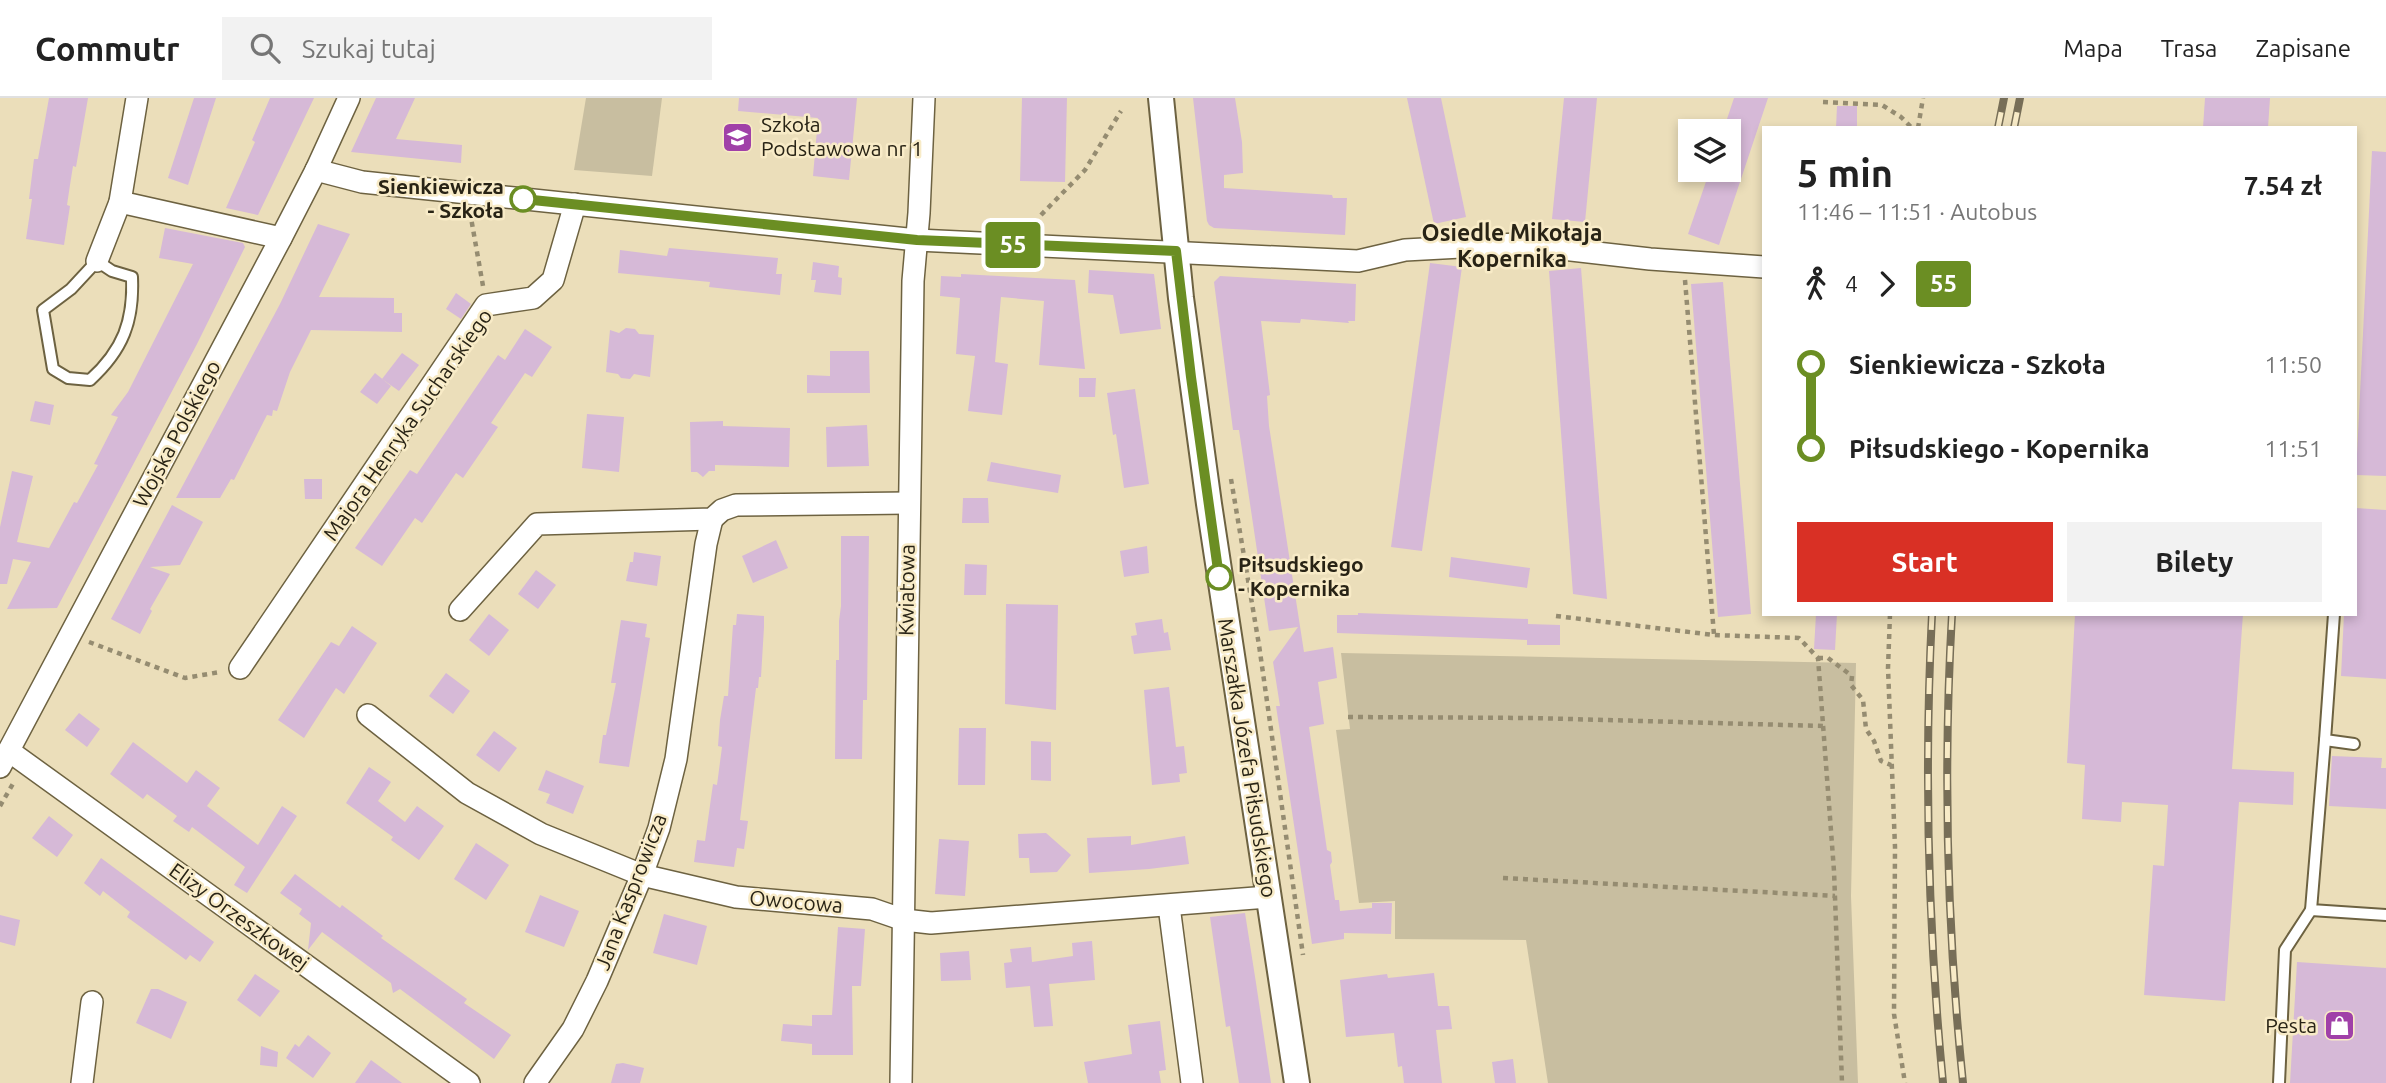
<!DOCTYPE html>
<html lang="pl">
<head>
<meta charset="utf-8">
<style>
	body { margin:0; font-family:Ubuntu,sans-serif; background:#f2f2f2; color:#222; height:100vh; display:flex; flex-direction:column; font-size:26px; white-space:nowrap }
	* { box-sizing:border-box; margin:0 }
	p { font-size:23px; color:#767676 }
	.icon { flex:none; width:38px; height:38px; fill:none; stroke:currentColor; stroke-width:2; stroke-linecap:round; stroke-linejoin:round }
	.map { position:relative; flex:1; overflow:hidden }
	.side { position:absolute; left:1762px; top:28px; width:595px; height:490px; display:flex; flex-direction:column; background:#fff; border-radius:0px; box-shadow:0 4px 10px #0003 }
	.side>* { flex:none }
	.badge { padding:0 14px; border-radius:5px; font-size:24px; line-height:46px }
	.buttons { position:absolute; left:1678px; top:21px; display:grid; gap:14px }
	.buttons a { display:grid; place-items:center; width:63px; height:63px; border-radius:0px; background:#fff; box-shadow:0 4px 10px #0003; font-size:35px }
	.map>.badge { position:absolute; translate:-50% -50%; box-shadow:0 0 0 4px #fff }
	.legs { display:flex; align-items:center; gap:10px; height:77px; padding:0 35px; font-size:23px }
	.legs p { margin-inline-start:auto }
	.summary { display:flex; align-items:center; justify-content:space-between; height:119px; padding:0 35px }
	h1 { font-size:38px; font-weight:700; line-height:52px }
	.primary-button { display:flex; gap:14px; margin-top:auto; padding:14px 35px }
	.primary-button a { flex:1; height:80px; border-radius:0px; background:#d93025; color:#fff; font-size:28px; font-weight:700; line-height:80px; text-align:center }
	.primary-button a+a { background:#f2f2f2; color:#222 }
	ul { padding:0 35px; list-style:none }
	li { display:flex; align-items:center; gap:24px; height:84px; font-size:26px }
	li i { display:grid; place-items:center; width:10px; height:100%; margin:0 9px; background:currentColor }
	li i::after { content:''; width:18px; height:18px; margin:-9px; border:5px solid; border-radius:50%; background:#fff }
	li p { margin-inline-start:auto }
	li:first-child i { background:linear-gradient(#0000 50%,currentColor 0) }
	li:last-child i { background:linear-gradient(currentColor 50%,#0000 0) }
	header { display:flex; align-items:center; gap:42px; box-sizing:border-box; height:98px; padding:0 35px; background:#fff; border-bottom:2px solid #e0e0e0 }
	header strong { font-size:33px }
	nav { display:flex; gap:38px; margin-inline-start:auto; font-size:24px }
	.search { width:490px; height:63px; background:#f2f2f2; display:flex; align-items:center; gap:18px; box-sizing:border-box; padding:0 24px; border-radius:0px; color:#767676; font-size:26px }
	.map>svg:first-child { display:block }
	.green { fill:#c8bea0 }
	.building { fill:#d6b9d7 }
	.lines { fill:none; stroke-linecap:round; stroke-linejoin:round }
	.service-casing { stroke:#6d6241; stroke-width:14 }
	.minor-casing { stroke:#6d6241; stroke-width:24 }
	.tertiary-casing { stroke:#6d6241; stroke-width:28 }
	.path { stroke:#958c71; stroke-width:4.5; stroke-dasharray:5 5; stroke-linecap:butt }
	.service { stroke:#fff; stroke-width:10 }
	.minor { stroke:#fff; stroke-width:21 }
	.tertiary { stroke:#fff; stroke-width:24 }
	.rail-casing { stroke:#776e57; stroke-width:8 }
	.rail { stroke:#f8ebc7; stroke-width:5; stroke-dasharray:16; stroke-linecap:butt }
	.line-1-casing { stroke:#fff; stroke-width:16 }
	.line-1 { stroke:#6b8e23; stroke-width:10 }
	.stop-1-dot { fill:#fff; stroke:#6b8e23; stroke-width:3.5 }
	.labels { text-anchor:middle; stroke-width:5; stroke-linejoin:round; paint-order:stroke }
	.poi-label { font-size:21px; fill:#282315; stroke:#f8ebc7; text-anchor:start }
	.stop-label { font-size:21px; font-weight:bold; fill:#282315; stroke:#f8ebc7; text-anchor:end }
	.street-label { font-size:21px; fill:#282315; stroke:#f8ebc7 }
	.neighbourhood-label { font-size:23px; font-weight:bold; fill:#282315; stroke:#f8ebc7 }
</style>
</head>
<body>
<header>
<strong>Commutr</strong>
<div class="search"><svg class="icon" aria-label="search" viewBox="0 0 24 24"><circle cx="10" cy="10" r="6"/><path d="M15 15l6 6"/></svg>Szukaj tutaj</div>
<nav><a>Mapa</a><a>Trasa</a><a>Zapisane</a></nav>
</header>
<div class="map">
<svg width="2386" height="985" viewBox="0 0 2386 985">
	<rect width="100%" height="100%" fill="#ebdeba"/>
	<g class="green">
		<polygon points="586,0 662,0 652,78 574,72"/>
		<polygon points="1341,555 1856,565 1851,798 1858,985 1548,985 1526,842 1395,841 1395,803 1359,805 1336,632 1350,631"/>
	</g>
	<g class="building">
		<polygon points="49,0 88,0 76,69 73,68 70,87 67,107 70,108 64,147 26,141 32,101 29,101 34,61 38,61"/>
		<polygon points="194,0 216,0 188,87 168,80"/>
		<polygon points="270,0 314,0 258,117 226,110 255,44 252,42"/>
		<polygon points="376,0 415,0 396,41 462,47 461,65 351,54"/>
		<polygon points="739,0 857,0 849,82 813,78 818,20 738,13"/>
		<polygon points="1022,0 1067,0 1065,84 1020,83"/>
		<polygon points="1193,0 1235,0 1242,44 1243,75 1224,77 1224,90 1332,97 1333,100 1347,100 1345,137 1214,130 1209,127 1207,123"/>
		<polygon points="1407,0 1441,0 1466,119 1434,126"/>
		<polygon points="1564,0 1597,0 1585,124 1552,121"/>
		<polygon points="1734,0 1768,0 1719,147 1688,136 1710,72 1729,72 1729,33 1723,33"/>
		<polygon points="2205,0 2270,0 2268,30 2203,30"/>
		<polygon points="1837,8 1857,8 1857,30 1836,30"/>
		<polygon points="2372,53 2386,54 2386,378 2356,377"/>
		<polygon points="318,126 350,136 319,199 394,200 394,215 402,215 402,234 311,232 290,274 277,313 273,312 272,318 267,317 234,382 231,381 220,400 176,400 280,206"/>
		<polygon points="165,130 243,145 245,149 197,246 57,510 7,511 31,464 13,461 7,486 0,486 0,429 12,373 33,378 17,444 49,450 74,404 77,405 98,367 94,366 118,319 111,317 128,294 193,166 159,160"/>
		<polygon points="669,150 778,160 776,176 782,176 780,197 709,189 710,184 618,175 620,152 667,158"/>
		<polygon points="813,164 839,168 838,179 842,180 841,197 814,194 816,182 811,182"/>
		<polygon points="1430,165 1462,169 1422,453 1391,449"/>
		<polygon points="1581,170 1607,501 1573,496 1549,173"/>
		<polygon points="1089,172 1154,176 1161,231 1120,236 1113,197 1088,195"/>
		<polygon points="961,176 1075,182 1085,271 1039,267 1044,203 1001,199 995,264 1008,266 1002,317 968,313 975,258 956,256 960,200 940,198 941,178 961,179"/>
		<polygon points="1220,178 1356,186 1355,223 1348,223 1349,225 1301,221 1300,225 1261,223 1270,297 1267,298 1269,328 1304,554 1333,549 1337,580 1318,584 1324,626 1309,629 1327,752 1331,754 1332,764 1330,767 1335,802 1339,802 1340,813 1372,810 1372,805 1392,805 1391,836 1344,835 1344,841 1312,846 1276,608 1280,608 1273,564 1298,529 1269,533 1239,332 1233,332 1214,184"/>
		<polygon points="1723,184 1751,516 1718,519 1691,186"/>
		<polygon points="456,195 471,206 461,221 446,211"/>
		<polygon points="626,230 635,231 639,236 654,237 650,279 634,276 630,281 621,280 618,276 606,274 610,232 619,235"/>
		<polygon points="525,231 552,249 532,279 525,275 491,325 498,329 463,380 456,375 422,425 415,420 382,468 355,450 410,372 417,376 498,257 505,262"/>
		<polygon points="830,253 869,253 870,295 807,295 807,277 830,278"/>
		<polygon points="402,255 419,267 399,293 382,281"/>
		<polygon points="375,275 391,288 377,306 360,294"/>
		<polygon points="1079,280 1096,280 1095,299 1079,299"/>
		<polygon points="1135,291 1149,386 1124,390 1116,336 1113,337 1107,295"/>
		<polygon points="35,303 54,307 50,327 30,323"/>
		<polygon points="587,316 624,319 619,374 582,370"/>
		<polygon points="723,323 723,328 790,330 789,369 715,367 715,373 709,373 703,379 697,374 691,374 690,324"/>
		<polygon points="867,327 869,368 827,369 826,329"/>
		<polygon points="991,364 1061,377 1058,395 987,383"/>
		<polygon points="304,381 322,381 322,401 305,401"/>
		<polygon points="963,400 988,400 989,425 962,425"/>
		<polygon points="172,407 203,424 180,467 150,469 170,476 150,511 152,513 140,536 111,521"/>
		<polygon points="2356,410 2386,412 2386,581 2341,578 2344,516 2356,516"/>
		<polygon points="841,438 869,438 867,602 863,602 862,661 835,661 836,562 839,562 839,523 841,508"/>
		<polygon points="776,442 788,470 753,485 742,458"/>
		<polygon points="1147,448 1149,475 1124,479 1120,453"/>
		<polygon points="634,454 661,458 657,488 626,483 630,464 633,464"/>
		<polygon points="1451,459 1530,470 1527,490 1449,479"/>
		<polygon points="965,466 987,467 986,497 964,497"/>
		<polygon points="536,472 556,487 538,511 518,496"/>
		<polygon points="1006,506 1058,507 1056,612 1005,606"/>
		<polygon points="1358,515 1528,521 1528,526 1560,527 1560,547 1527,547 1527,542 1507,541 1337,535 1337,517 1358,517"/>
		<polygon points="489,516 509,532 489,558 469,542"/>
		<polygon points="737,516 764,518 764,529 761,579 759,579 758,590 756,590 740,722 748,723 744,751 737,750 734,769 694,764 697,742 705,743 713,686 717,687 722,649 718,648 720,622 724,598 728,598 733,527 736,527"/>
		<polygon points="1816,516 1837,516 1835,552 1814,551"/>
		<polygon points="2075,516 2243,516 2232,671 2294,674 2293,707 2239,704 2225,903 2144,897 2153,767 2164,768 2168,707 2122,704 2121,724 2082,721 2085,667 2067,665"/>
		<polygon points="1162,521 1164,535 1168,534 1171,552 1134,556 1131,538 1137,537 1135,525"/>
		<polygon points="621,522 647,526 645,539 650,540 629,669 599,665 603,637 606,637 616,585 611,585"/>
		<polygon points="352,528 377,545 344,596 336,590 304,640 278,622 331,544 339,548"/>
		<polygon points="446,575 470,593 453,616 429,598"/>
		<polygon points="1169,589 1176,649 1184,648 1187,675 1179,676 1180,684 1152,687 1144,592"/>
		<polygon points="79,615 100,631 87,649 65,632"/>
		<polygon points="959,630 986,630 985,687 958,687"/>
		<polygon points="494,633 517,650 499,674 476,657"/>
		<polygon points="1031,643 1051,644 1051,683 1031,682"/>
		<polygon points="133,644 187,685 196,672 220,690 207,708 258,747 282,708 297,718 247,795 234,787 245,769 192,729 189,734 173,723 177,718 147,696 143,701 110,676"/>
		<polygon points="2332,658 2382,660 2381,670 2386,670 2386,711 2329,708"/>
		<polygon points="369,669 391,684 378,703 405,724 417,708 444,728 419,762 391,742 393,739 346,705"/>
		<polygon points="546,672 584,688 573,716 546,705 550,696 538,692"/>
		<polygon points="49,718 73,737 57,759 32,740"/>
		<polygon points="1046,735 1071,757 1057,774 1030,775 1029,760 1019,760 1018,736"/>
		<polygon points="1131,738 1131,747 1185,738 1189,766 1149,771 1089,775 1087,740"/>
		<polygon points="939,741 969,743 965,798 935,796"/>
		<polygon points="476,745 509,767 486,802 454,781"/>
		<polygon points="101,760 214,844 200,864 190,857 186,862 127,819 130,814 103,793 100,798 84,785"/>
		<polygon points="295,776 340,810 342,807 383,838 381,840 467,901 464,905 511,937 494,961 400,891 393,895 391,885 322,834 308,852 311,825 299,816 302,811 280,795"/>
		<polygon points="540,797 579,813 564,849 525,834"/>
		<polygon points="1245,815 1256,885 1271,985 1239,985 1230,928 1226,929 1210,819"/>
		<polygon points="664,816 707,828 697,867 653,855"/>
		<polygon points="0,817 20,822 15,848 0,844"/>
		<polygon points="838,829 865,831 861,888 852,888 853,957 812,957 812,946 781,943 783,926 812,928 812,917 832,917"/>
		<polygon points="1092,843 1095,882 1049,886 1053,928 1034,929 1030,888 1006,890 1004,865 1012,864 1010,851 1031,849 1032,864 1073,858 1072,845"/>
		<polygon points="969,853 971,882 941,883 940,855"/>
		<polygon points="2297,864 2386,870 2386,985 2290,985"/>
		<polygon points="1434,875 1438,908 1449,908 1452,931 1436,932 1442,985 1404,985 1402,968 1398,969 1394,935 1346,939 1340,882 1387,876 1388,880"/>
		<polygon points="255,876 280,893 260,919 237,902"/>
		<polygon points="151,891 158,891 187,904 171,941 136,925"/>
		<polygon points="1160,923 1166,972 1159,973 1161,985 1088,985 1084,964 1132,956 1128,927"/>
		<polygon points="308,937 331,955 313,980 286,960 295,946 299,949"/>
		<polygon points="261,948 278,954 277,969 260,967"/>
		<polygon points="1513,961 1516,985 1495,985 1492,964"/>
		<polygon points="371,962 402,985 355,985"/>
		<polygon points="623,965 644,970 640,985 611,985 616,966"/>
	</g>
	<g class="lines">
		<defs>
			<g id="service">
				<path d="M 97,163 L 112,173 L 132,179 C 134,223 123,252 90,282 L 68,280 L 53,271 L 43,212 L 71,191 Z"/>
				<polyline points="2334,516 2325,642 2354,646"/>
				<polyline points="2325,642 2311,812 2386,817"/>
				<polyline points="2279,985 2285,852 2311,812"/>
			</g>
			<g id="minor">
				<polyline points="316,72 362,84 917,142 1358,163 1405,152 1517,146 1650,161 1764,169"/>
				<polyline points="120,104 281,140"/>
				<polyline points="97,163 120,104 137,0"/>
				<polyline points="460,512 537,426 712,421 722,412 736,407 909,405"/>
				<polyline points="240,570 486,207 533,200 553,182 575,106"/>
				<polyline points="368,617 467,695 541,736 642,777 736,799 872,811 904,822 931,825 1268,799"/>
				<polyline points="9,653 469,985"/>
				<polyline points="0,669 281,140 316,72 349,0"/>
				<polyline points="1169,808 1192,985"/>
				<polyline points="82,985 92,904"/>
				<polyline points="535,985 573,931 597,883 642,777 659,730 676,661 706,446 712,421"/>
				<polyline points="901,985 913,183 919,115 924,0"/>
			</g>
			<polyline id="tertiary" points="1161,0 1181,200 1209,406 1297,985"/>
		</defs>
		<use href="#service" class="service-casing"/>
		<use href="#minor" class="minor-casing"/>
		<use href="#tertiary" class="tertiary-casing"/>
		<g class="path">
			<polyline points="1823,4 1882,7 1901,19 1912,30"/>
			<polyline points="1918,30 1923,0"/>
			<polyline points="470,114 483,188"/>
			<polyline points="1041,117 1085,72 1121,13"/>
			<polyline points="1685,182 1714,537"/>
			<polyline points="1231,381 1259,547 1303,857"/>
			<polyline points="1890,516 1888,570 1895,749 1894,916 1905,985"/>
			<polyline points="1556,518 1714,537 1799,540 1818,560 1834,773 1842,985"/>
			<polyline points="89,544 185,580 220,574"/>
			<polyline points="1818,560 1828,560 1852,578 1851,587 1863,602 1866,631 1874,643 1881,663 1891,667"/>
			<polyline points="1348,619 1533,620 1823,628"/>
			<polyline points="0,708 14,684"/>
			<polyline points="1503,780 1835,798"/>
		</g>
		<use href="#service" class="service"/>
		<use href="#minor" class="minor"/>
		<use href="#tertiary" class="tertiary"/>
		<defs>
			<g id="rail">
				<polyline points="1998,30 2004,0"/>
				<polyline points="2014,30 2020,0"/>
				<path d="M 1932,516 C 1924,673 1928,829 1943,985"/>
				<path d="M 1952,516 C 1943,672 1947,830 1963,985"/>
			</g>
		</defs>
		<use href="#rail" class="rail-casing"/>
		<use href="#rail" class="rail"/>
	</g>
	<g class="lines">
		<defs>
			<polyline id="line-1" points="523,101 917,142 1176,153 1191,279 1219,479"/>
		</defs>
		<use href="#line-1" class="line-1-casing"/>
		<use href="#line-1" class="line-1"/>
	</g>
	<defs>
		<symbol id="school-square" viewBox="-11 -11 22 22"><rect x="-9" y="-9" width="18" height="18" rx="4" fill="#a040a8" stroke="#f8ebc7"/><path d="M0-5L7-2L0 1L-7-2ZM-4 1L0 2.5L4 1V4Q0 6-4 4Z" fill="#fff"/></symbol>
		<symbol id="shop-square" viewBox="-11 -11 22 22"><rect x="-9" y="-9" width="18" height="18" rx="4" fill="#a040a8" stroke="#f8ebc7"/><path d="M-5-2.5h2.3a2.7 3.5 0 0 1 5.4 0H5L5.5 6h-11ZM-1.5-2.5h3a1.5 2.3 0 0 0-3 0Z" fill="#fff"/></symbol>
	</defs>
	<g fill-rule="evenodd">
		<use href="#school-square" x="720" y="22" width="35" height="35"/>
		<use href="#shop-square" x="2322" y="910" width="35" height="35"/>
	</g>
	<g class="stop-1-dot">
		<circle cx="523" cy="101" r="12"/>
		<circle cx="1219" cy="479" r="12"/>
	</g>
	<g class="labels">
		<g class="poi-label">
			<text x="761" y="34">Szkoła<tspan x="761" dy="24">Podstawowa nr 1</tspan></text>
			<text x="2317" y="935" text-anchor="end">Pesta</text>
		</g>
		<g class="stop-label">
			<text x="504" y="96">Sienkiewicza<tspan x="504" dy="24">- Szkoła</tspan></text>
			<text x="1238" y="474" text-anchor="start">Piłsudskiego<tspan x="1238" dy="24">- Kopernika</tspan></text>
		</g>
		<g class="street-label">
			<text transform="translate(408 327) rotate(-55)" y="7">Majora Henryka Sucharskiego</text>
			<text transform="translate(177 336) rotate(-62)" y="7">Wojska Polskiego</text>
			<text transform="translate(907 492) rotate(-89)" y="7">Kwiatowa</text>
			<text transform="translate(1247 660) rotate(81)" y="7">Marszałka Józefa Piłsudskiego</text>
			<text transform="translate(631 794) rotate(-69)" y="7">Jana Kasprowicza</text>
			<text transform="translate(796 804) rotate(5)" y="7">Owocowa</text>
			<text transform="translate(239 819) rotate(36)" y="7">Elizy Orzeszkowej</text>
		</g>
		<g class="neighbourhood-label">
			<text x="1512" y="143">Osiedle Mikołaja<tspan x="1512" dy="26">Kopernika</tspan></text>
		</g>
	</g>
</svg>
<div class="buttons">
<a><svg class="icon" aria-label="layers" viewBox="0 0 24 24"><path d="M12 4l9 5-9 5-9-5zM3 14l9 5 9-5"/></svg></a>
</div>
<b class="badge" style="left:1013px;top:147px;background:#6b8e23;color:#fff">55</b>
<section class="side">
<div class="summary"><div><h1>5 min</h1><p>11:46 – 11:51 · Autobus</p></div><b>7.54 zł</b></div>
<div class="legs"><svg class="icon" aria-label="walk" viewBox="0 0 24 24"><circle cx="13" cy="4" r="2"/><path d="M13 8l-2 6 4 7M11 14l-3 7M7 12l3-4h3l4 4"/></svg>4<svg class="icon" aria-label="forward" viewBox="0 0 24 24"><path d="M9 5l7 7-7 7"/></svg><b class="badge" style="background:#6b8e23;color:#fff">55</b></div>
<ul>
<li><i style="color:#6b8e23"></i><b>Sienkiewicza - Szkoła</b><p>11:50</p></li>
<li><i style="color:#6b8e23"></i><b>Piłsudskiego - Kopernika</b><p>11:51</p></li>
</ul>
<div class="primary-button"><a>Start</a><a>Bilety</a></div>
</section>
</div>
</body>
</html>
